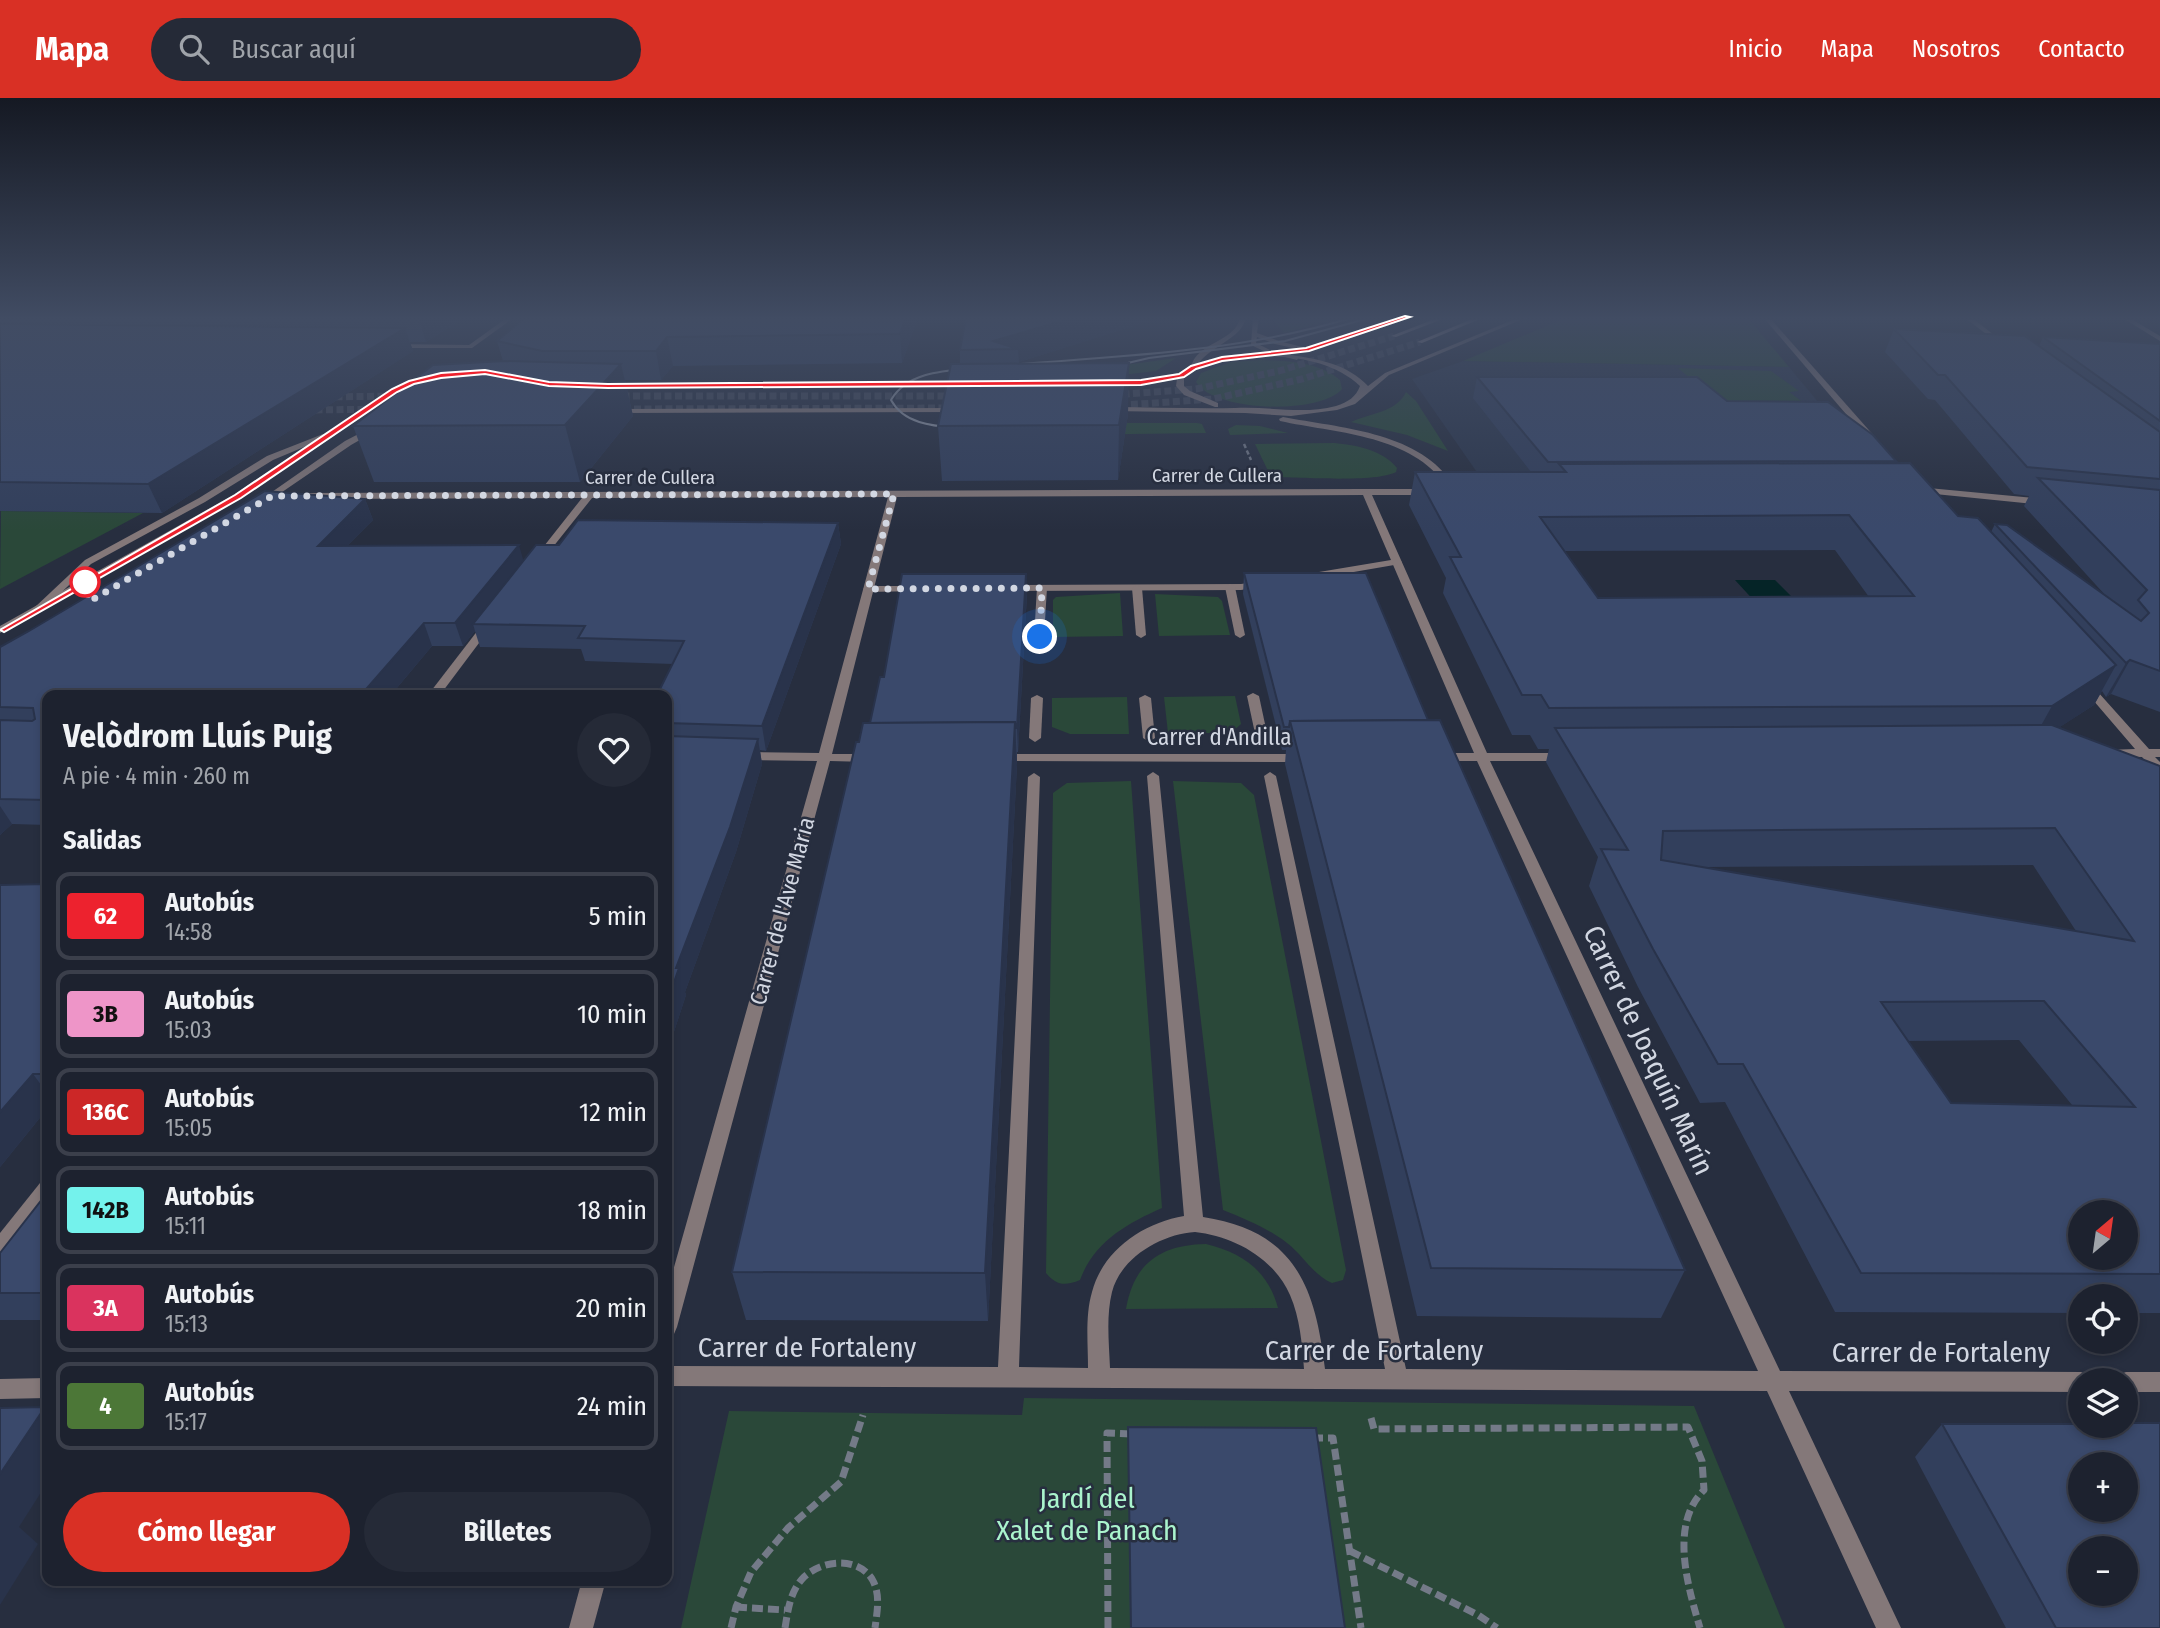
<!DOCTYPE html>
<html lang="es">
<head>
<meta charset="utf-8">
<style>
	body { margin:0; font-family:"Fira Sans Condensed",sans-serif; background:#252a37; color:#f1f3f6; height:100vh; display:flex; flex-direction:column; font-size:26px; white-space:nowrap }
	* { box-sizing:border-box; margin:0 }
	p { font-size:23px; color:#a0a4aa }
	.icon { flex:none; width:38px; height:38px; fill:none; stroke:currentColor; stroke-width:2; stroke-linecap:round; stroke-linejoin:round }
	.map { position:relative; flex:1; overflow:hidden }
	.drawer { position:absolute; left:42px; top:592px; width:630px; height:896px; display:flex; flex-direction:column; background:#1d222f; border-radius:14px; box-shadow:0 4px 10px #0003,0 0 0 2px #3b3f4b }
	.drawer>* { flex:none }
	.badge { padding:0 14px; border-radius:5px; font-size:24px; line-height:46px }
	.needle { width:46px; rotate:29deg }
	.fabs { position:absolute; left:2068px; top:1102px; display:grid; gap:14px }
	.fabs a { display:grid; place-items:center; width:70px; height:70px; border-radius:50%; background:#1d222f; box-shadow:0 4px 10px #0003,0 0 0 2px #3b3f4b; font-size:35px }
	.you { position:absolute; width:35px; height:35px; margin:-18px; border:5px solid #fff; border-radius:50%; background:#1a73e8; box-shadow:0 0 0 10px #1a73e833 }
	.map>.badge { position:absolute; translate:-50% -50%; box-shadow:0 0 0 4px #fff }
	h2 { padding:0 21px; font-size:26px; line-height:63px }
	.round { display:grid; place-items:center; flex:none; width:74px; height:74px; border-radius:37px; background:#252a37 }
	.overview { display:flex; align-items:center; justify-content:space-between; height:119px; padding:0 21px }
	h1 { font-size:33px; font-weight:700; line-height:52px }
	.primary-button { display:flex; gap:14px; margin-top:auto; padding:14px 21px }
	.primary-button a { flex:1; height:80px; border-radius:42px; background:#d93025; color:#fff; font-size:28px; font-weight:700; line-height:80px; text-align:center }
	.primary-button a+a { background:#252a37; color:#f1f3f6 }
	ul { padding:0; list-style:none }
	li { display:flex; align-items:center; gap:21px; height:88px; margin:0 14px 10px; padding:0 7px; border:4px solid #3b3f4b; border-radius:14px }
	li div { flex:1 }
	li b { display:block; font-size:26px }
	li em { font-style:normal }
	li .badge { min-width:77px; font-weight:700; text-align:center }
	header { display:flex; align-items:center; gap:42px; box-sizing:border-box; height:98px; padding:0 35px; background:#d93025; color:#fff }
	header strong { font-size:33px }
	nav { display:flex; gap:38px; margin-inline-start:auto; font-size:24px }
	.search { width:490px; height:63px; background:#252a37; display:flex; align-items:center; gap:18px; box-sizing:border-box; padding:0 24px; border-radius:38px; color:#a0a4aa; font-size:26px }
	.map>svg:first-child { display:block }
	.built { fill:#2c374d }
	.green { fill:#2a4839 }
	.water { fill:#052427 }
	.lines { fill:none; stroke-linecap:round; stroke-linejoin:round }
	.secondary-tunnel { stroke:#414757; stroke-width:7; stroke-dasharray:7 3.5; stroke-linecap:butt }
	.path-far1 { stroke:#747a88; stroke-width:2.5; stroke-dasharray:4.5 2.5; stroke-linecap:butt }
	.path { stroke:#747a88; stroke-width:7; stroke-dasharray:11 5; stroke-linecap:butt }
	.lane { fill:#847879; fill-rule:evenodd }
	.street { fill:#847879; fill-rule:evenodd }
	.secondary { fill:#b4a2a3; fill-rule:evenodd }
	.tram { stroke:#8f95a2; stroke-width:2 }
	.wall { fill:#323f5c; fill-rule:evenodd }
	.shaded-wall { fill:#29334b }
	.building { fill:#3a496b; stroke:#29334b; stroke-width:2; fill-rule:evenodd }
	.line { fill:#ed222e; stroke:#fff; stroke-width:2 }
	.walk { stroke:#d2d7e2; stroke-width:7; stroke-dasharray:0 12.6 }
	.stop-dot { fill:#fff; stroke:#ed222e; stroke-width:3.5 }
	.labels { text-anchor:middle; stroke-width:5; stroke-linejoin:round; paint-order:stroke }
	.far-street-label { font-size:19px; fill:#d2d7e2; stroke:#272e3f }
	.street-label { font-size:23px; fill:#d2d7e2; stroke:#272e3f }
	.near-street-label { font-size:28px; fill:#d2d7e2; stroke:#272e3f }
	.near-park-label { font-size:28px; fill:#aaf4cd; stroke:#272e3f }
</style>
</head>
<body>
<header>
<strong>Mapa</strong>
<div class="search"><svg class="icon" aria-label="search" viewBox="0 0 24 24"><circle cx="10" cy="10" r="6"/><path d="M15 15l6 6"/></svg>Buscar aquí</div>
<nav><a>Inicio</a><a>Mapa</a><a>Nosotros</a><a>Contacto</a></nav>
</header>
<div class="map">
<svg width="2160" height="1530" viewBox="0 0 2160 1530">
	<rect width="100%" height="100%" fill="#272e3f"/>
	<polygon class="built" points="1463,263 1789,269 1874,371 1481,380 1412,281"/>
	<g class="green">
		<polygon points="1568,219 1747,219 1789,269 1463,263"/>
		<polygon points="1337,220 1284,235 1272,221"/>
		<polygon points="1176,260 1156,273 1113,278 1125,267"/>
		<path d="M 1261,262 C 1288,263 1319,264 1340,282 L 1342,291 C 1320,317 1214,314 1196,284 L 1201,275 L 1231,264 Z"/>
		<polygon points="1678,270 1771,273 1799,293 1789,294 1826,321 1739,321"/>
		<path d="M 1406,294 L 1416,303 L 1448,353 L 1407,337 L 1351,324 C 1370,315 1396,315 1406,294 Z"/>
		<polygon points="1060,325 1197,325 1202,326 1206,335 1058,337"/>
		<polygon points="1236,327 1260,328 1288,335 1230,337 1228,331"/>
		<path d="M 1334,345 C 1356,347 1383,352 1397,370 L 1396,374 C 1375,385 1298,379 1271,379 L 1255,346 Z"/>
		<polygon points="1,413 143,415 0,491"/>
		<polygon points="1120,495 1123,538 1053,539 1053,502 1056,499"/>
		<polygon points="1155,496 1218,499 1222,503 1230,537 1159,538"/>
		<polygon points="1235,598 1241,626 1232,634 1224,635 1168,635 1164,599"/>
		<polygon points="1127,599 1129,636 1070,636 1052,629 1052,600"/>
		<path d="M 1131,683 L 1162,1110 C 1126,1126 1094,1144 1080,1182 C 1065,1188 1057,1188 1046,1175 L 1053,695 L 1067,685 Z"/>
		<path d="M 1173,683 L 1241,685 L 1254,697 L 1346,1172 L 1343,1182 L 1332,1185 C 1313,1177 1304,1158 1287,1145 C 1268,1130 1245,1121 1223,1112 Z"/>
		<path d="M 1206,1146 C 1243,1155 1268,1173 1278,1210 L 1126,1211 C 1134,1165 1160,1147 1206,1146 Z"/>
		<polygon points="1024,1300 1694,1308 1785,1530 681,1530 729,1313 1022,1317"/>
	</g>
	<polygon class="water" points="1735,482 1775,482 1799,506 1758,507"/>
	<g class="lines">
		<g class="secondary-tunnel">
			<polyline points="1112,297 1196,291 1279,273 1394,238"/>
			<polyline points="612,298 963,298"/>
			<polyline points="325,299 399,298"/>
			<polyline points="1110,308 1213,301 1302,281 1420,244"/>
			<polyline points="613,311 961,310"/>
			<polyline points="305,312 394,311"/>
		</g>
		<polyline class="path-far1" points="1244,346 1251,362"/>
		<g class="path">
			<path d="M 1371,1320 L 1374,1331 L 1688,1329 L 1702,1363 L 1704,1392 C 1669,1426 1688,1489 1700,1530"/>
			<polyline points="1312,1340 1333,1340 1361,1530"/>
			<polyline points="1350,1453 1478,1517 1497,1530"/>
			<polyline points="736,1509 785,1512"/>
			<polyline points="731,1530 736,1509 751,1474 788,1430 841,1384 863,1317"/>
			<path d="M 785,1530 C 788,1512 790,1493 804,1479 C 822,1462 857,1458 872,1481 C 881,1496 877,1514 875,1530"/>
			<polyline points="1108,1530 1107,1335 1132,1336"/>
		</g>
		<g class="lane">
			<polygon points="508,219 515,219 472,250 393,250 390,248 393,246 469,247"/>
			<path d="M 1240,219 L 1246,219 C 1243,241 1208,248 1195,270 L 1191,270 C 1195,244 1237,244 1240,219 Z"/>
			<polygon points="1253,219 1259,219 1257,235 1279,243 1310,251 1307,253 1275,246 1257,239 1256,245 1270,252 1299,259 1297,262 1266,254 1251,247"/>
			<polygon points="323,336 330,338 273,362 205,404 91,466 43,512 35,512 34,510 85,462 199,400 267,358"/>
			<polygon points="1397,461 1402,464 1400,466 1313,481 1308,478 1313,475"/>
			<polygon points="1262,483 1267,486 1266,488 1241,492 1010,493 1005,490 1010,487 1241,486"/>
			<polygon points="916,488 920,489 920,493 868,494 863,491 868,488"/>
		</g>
		<g class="street">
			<path d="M 1402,219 L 1410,219 L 1326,248 L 1290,257 C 1319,261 1347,266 1368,288 L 1385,275 L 1520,219 L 1528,219 L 1389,277 L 1355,306 L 1337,312 L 1291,318 L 1245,315 L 1111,313 L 1107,311 L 1111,309 C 1152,309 1194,311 1235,310 C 1269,308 1302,317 1336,308 C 1348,304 1356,299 1360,288 C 1319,249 1232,252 1184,278 L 1184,288 L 1190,293 L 1218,305 L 1218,309 L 1215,309 L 1184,297 L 1176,288 L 1177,281 L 1148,286 L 1111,287 L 1107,285 L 1111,283 L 1169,279 L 1202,264 L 1221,259 L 1286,256 L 1286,254 L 1322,245 Z"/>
			<polygon points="1763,219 1769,219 1875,339 1875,343 1869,343"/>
			<polygon points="1964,219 1971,219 2008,248 2003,249"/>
			<polygon points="2121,219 2128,219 2160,238 2160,243"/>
			<polygon points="420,280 427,282 398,295 241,400 0,535 0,528 235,396 392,291"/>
			<polygon points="967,284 964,288 610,290 606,288 610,286"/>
			<polygon points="961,310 961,314 958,314 614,315 610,313 614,311"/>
			<path d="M 1283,319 C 1340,330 1414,333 1451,383 L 1446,393 L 1440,393 L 1443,383 C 1405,336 1335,335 1280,323 L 1279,321 Z"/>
			<polygon points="372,329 379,331 351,347 266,405 259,403 345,343"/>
			<polygon points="1918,389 2044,401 2048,404 2044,407 1915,394 1914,392"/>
			<path d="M 1366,391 L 1428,391 L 1432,394 L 1428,397 L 1372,397 L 1487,655 L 1565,655 L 1571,659 L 1565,663 L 1490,663 L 1780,1273 L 2081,1274 L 2089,1277 L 2091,1283 L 2081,1283 L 2081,1294 L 1789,1293 L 1901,1530 L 1876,1530 L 1767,1293 L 667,1288 L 667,1268 L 998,1269 L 1028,679 L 1034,675 L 1040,679 L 1019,1269 L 1088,1270 C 1088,1245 1085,1218 1092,1194 C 1103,1152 1143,1125 1184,1118 L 1147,678 L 1153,674 L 1159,678 L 1203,1119 C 1295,1133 1315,1188 1325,1271 L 1385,1271 L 1264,678 L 1270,674 L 1276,678 L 1406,1271 L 1758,1273 L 1477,663 L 1438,663 L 1432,659 L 1438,655 L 1474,655 L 1363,397 L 897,399 L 832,656 L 868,656 L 874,660 L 868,664 L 830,663 L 677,1229 L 674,1236 L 667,1238 L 667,1194 L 817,663 L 742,662 L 736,658 L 742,654 L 819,655 L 888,399 L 592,400 L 541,464 L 538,465 L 533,462 L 582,400 L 304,401 L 300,398 L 304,395 ZM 1195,1134 C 1233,1138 1274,1160 1290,1197 C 1300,1220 1302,1246 1304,1271 L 1110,1270 C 1109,1245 1106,1218 1112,1194 C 1121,1159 1162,1136 1195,1134 Z"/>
			<polygon points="1230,486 1235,489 1245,537 1240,540 1235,537 1225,489"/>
			<polygon points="1042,487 1047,490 1044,539 1039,542 1034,539 1037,490"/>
			<polygon points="1137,487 1142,490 1146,537 1141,540 1136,537 1132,490"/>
			<polygon points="489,522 494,525 440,597 428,597 485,523"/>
			<polygon points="2085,583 2089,584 2149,651 2160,651 2160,659 2155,659 2160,664 2160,676 2156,675 2142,659 2106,658 2104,655 2106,652 2135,651 2081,588 2081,584"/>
			<polygon points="1253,595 1259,598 1268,640 1262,644 1256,640 1247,598"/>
			<polygon points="1037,597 1043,600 1041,640 1035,644 1029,640 1031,600"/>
			<polygon points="1145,597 1151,600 1155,640 1149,644 1143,640 1139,600"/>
			<polygon points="1001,656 1302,656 1308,660 1302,664 997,663 995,660"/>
			<polygon points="47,1082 47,1104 7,1156 0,1158 0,1135 40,1085"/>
			<polygon points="2126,1274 2160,1274 2160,1294 2126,1294 2126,1283 2116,1283 2118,1277"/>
			<polygon points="47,1280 47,1300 0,1301 0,1281"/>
			<polygon points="582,1482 606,1482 593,1530 569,1530"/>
		</g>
		<g class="secondary">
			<polygon points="1440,219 1448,219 1396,239 1391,238"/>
			<polygon points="1477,219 1485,219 1422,245 1417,244"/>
		</g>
		<g class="tram">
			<path d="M 1007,267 C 1124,258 1241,254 1354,219"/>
			<polyline points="1102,271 1149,260 1285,243 1373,219"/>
			<path d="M 957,330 C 933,328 904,326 891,302 C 907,275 941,273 969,271"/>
		</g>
	</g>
	<g class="wall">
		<polygon points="0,219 465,219 426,244 410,244 413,253 162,415 0,413"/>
		<polygon points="526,219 918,219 902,265 673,268 661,282 625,282 633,318 580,384 374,384 353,328 503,263 497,243"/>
		<polygon points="1162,219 1019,264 1019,266 1128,316 1118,382 942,383 938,328 960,266 960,252"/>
		<path d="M 1894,231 L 2039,248 L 2043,239 L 2160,246 L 2160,614 L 2111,596 L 2106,599 L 2102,593 L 2094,607 L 2058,630 L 2160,668 L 2160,1215 L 2126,1215 L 2126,1199 L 2081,1199 L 2081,1215 L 1835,1214 L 1725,1004 L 1700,1005 L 1638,889 L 1589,788 L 1598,759 L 1546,664 L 1549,651 L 1538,651 L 1530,637 L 1512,637 L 1443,495 L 1446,480 L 1409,407 L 1415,374 L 1531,374 L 1473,300 L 1477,279 L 1727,303 L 1896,363 L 1896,365 L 1958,418 L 1991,434 L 1995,426 L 2106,498 L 2024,408 L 2029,398 L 2014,396 L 1935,302 L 1928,301 L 1885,254 ZM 1835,452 L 1869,499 L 1598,500 L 1565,453 ZM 2033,767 L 2076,833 L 1704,769 ZM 2019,942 L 2072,1007 L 1951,1005 L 1907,943 Z"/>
		<polygon points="365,401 373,422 347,448 524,462 559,447 838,425 841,446 766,653 760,652 762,666 736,754 685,894 686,897 667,955 667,597 673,566 585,563 581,551 480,549 475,533 463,548 432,548 391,597 47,597 47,727 12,726 0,737 0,549"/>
		<polygon points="1244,475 1428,622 1685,1172 1661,1220 1417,1218 1285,666 1286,652 1282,652 1243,496"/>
		<polygon points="1026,476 1027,496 1018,654 1017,654 1017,667 988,1223 746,1222 732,1174 859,644 870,625 884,579"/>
		<polygon points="47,786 47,1011 0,1069 0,787"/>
		<polygon points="47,1095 47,1222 0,1222 0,1155"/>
		<polygon points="1942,1326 2160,1530 2006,1530 1915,1359"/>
		<polygon points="1128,1329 1345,1530 1130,1530"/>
	</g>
	<g class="shaded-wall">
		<polygon points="423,219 465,219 426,244 419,221"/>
		<polygon points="906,219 918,219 902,265 900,236"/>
		<polygon points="1076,219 1162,219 1019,264 1018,251 993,243"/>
		<polygon points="405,230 413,253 162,415 148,386"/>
		<polygon points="667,239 673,268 661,282 656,253"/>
		<polygon points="1129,265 1128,316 1118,382 1119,327"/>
		<polygon points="621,266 633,318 580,384 565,327"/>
		<polygon points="365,401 373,422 326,469 318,448"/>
		<polygon points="838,425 841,446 766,653 762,628"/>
		<polygon points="519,447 525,468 473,526 475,533 463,548 455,525"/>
		<polygon points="1026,476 1027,496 1018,654 1017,630"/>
		<polygon points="424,525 432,548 391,597 361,597"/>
		<polygon points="2130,562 2111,596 2106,599 2126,565"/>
		<polygon points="2116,567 2094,607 2029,649 2052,608"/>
		<polygon points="1015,624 1017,667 988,1223 985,1175"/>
		<polygon points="758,641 762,666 736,754 685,894 686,897 667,955 667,904 676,870"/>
		<polygon points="0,708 12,726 0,737"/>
		<polygon points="33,976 47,995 47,1011 0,1069 0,1014"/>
		<polygon points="45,1309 47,1312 47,1385 19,1429 38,1446 0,1507 0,1376"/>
	</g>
	<g class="building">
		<polygon points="192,219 423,219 419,221"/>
		<polygon points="526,219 906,219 900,236 667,239 656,253 542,253 497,243"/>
		<polygon points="966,219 1076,219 993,243 1018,251 960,252"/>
		<polygon points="0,226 405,230 148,386 0,384"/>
		<polygon points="1894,231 2025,238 2160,334 2160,381 2027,369 1945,277 1938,277"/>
		<polygon points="2043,239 2160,246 2160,323"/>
		<polygon points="505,263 621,266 565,327 353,328 433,267"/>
		<polygon points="1129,265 1119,327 938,328 951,266"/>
		<polygon points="1477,279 1697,279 1727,303 1828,304 1873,337 1896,363 1548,364"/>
		<path d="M 1910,365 L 1958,418 L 1978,420 L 2116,567 L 2052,608 L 1549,610 L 1541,597 L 1522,597 L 1450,459 L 1461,459 L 1415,374 L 1566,374 L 1559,366 ZM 1849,417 L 1914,498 L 1598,500 L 1540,419 Z"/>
		<polygon points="2038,380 2160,392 2160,573 2130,562 2126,565 1995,426 2007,427 2141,523 2149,515 2138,502 2147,492"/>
		<polygon points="265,393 365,401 318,448 519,447 455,525 424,525 361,597 47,597 47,702 0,701 0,622 32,623 35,621 33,610 0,609 0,549 29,533"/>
		<polygon points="578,422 838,425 762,628 667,625 667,597 657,597 684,543 578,540 585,528 473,526 536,447 559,447"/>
		<polygon points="1244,475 1366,475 1428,622 1290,623 1289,629 1284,629"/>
		<polygon points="902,476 1026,476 1017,630 1016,630 1015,624 870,625 880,579 884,579"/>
		<polygon points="1440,622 1685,1172 1431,1170 1290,623"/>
		<polygon points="1015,624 985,1175 732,1174 856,644 859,644 863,625"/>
		<path d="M 2052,627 L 2160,668 L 2160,1176 L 1861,1175 L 1743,966 L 1718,966 L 1653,851 L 1601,751 L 1628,752 L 1555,630 ZM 2055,730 L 2134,843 L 1661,762 L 1663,733 ZM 2044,903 L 2135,1009 L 1951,1005 L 1881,904 ZM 2081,1115 L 2126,1115 L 2126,1160 L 2081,1160 Z"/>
		<polygon points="667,638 758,641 730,729 676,870 679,870 667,904"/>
		<polygon points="47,786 47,976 33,976 0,1014 0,787"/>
		<polygon points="47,1095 47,1195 0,1195 0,1155"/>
		<polygon points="45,1309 0,1376 0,1310"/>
		<path d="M 2126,1325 L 2160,1325 L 2160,1530 L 2056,1530 L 1942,1326 L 2081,1326 L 2081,1328 L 2126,1328 ZM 2081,1367 L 2126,1367 L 2126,1412 L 2081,1412 ZM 2081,1451 L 2126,1451 L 2126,1496 L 2081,1496 Z"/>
		<polygon points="1128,1329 1316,1330 1345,1530 1131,1530"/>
	</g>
	<linearGradient id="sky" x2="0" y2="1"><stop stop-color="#151923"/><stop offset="0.51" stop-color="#414c63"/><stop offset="1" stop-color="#414c63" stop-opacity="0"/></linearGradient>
	<rect width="2160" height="433" fill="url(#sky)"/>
	<polygon class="line" points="1405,218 1410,219 1309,253 1222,263 1196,271 1184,279 1141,287 608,290 549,288 485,276 441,280 414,286 397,294 241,400 4,534 0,532 235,397 392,291 409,283 441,275 485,272 549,284 608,286 1141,282 1179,276 1191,268 1222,259 1306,250"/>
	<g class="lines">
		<polyline class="walk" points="85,484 90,503 272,398 894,396 868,491 1042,490 1040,539"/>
	</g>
	<circle class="stop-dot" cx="85" cy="484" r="14"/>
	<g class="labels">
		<g class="far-street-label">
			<text x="1217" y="384">Carrer de Cullera</text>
			<text x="650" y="386">Carrer de Cullera</text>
		</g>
		<g class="street-label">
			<text x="1219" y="647">Carrer d'Andilla</text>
			<text transform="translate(782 813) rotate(-75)" y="8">Carrer de l'Ave Maria</text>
		</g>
		<g class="near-street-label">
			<text transform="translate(1649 952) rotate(65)" y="10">Carrer de Joaquín Marín</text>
			<text x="807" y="1259">Carrer de Fortaleny</text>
			<text x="1374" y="1262">Carrer de Fortaleny</text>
			<text x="1941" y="1264">Carrer de Fortaleny</text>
		</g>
		<g class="near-park-label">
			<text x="1087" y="1410">Jardí del<tspan x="1087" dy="32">Xalet de Panach</tspan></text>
		</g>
	</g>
</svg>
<div class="fabs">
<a><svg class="needle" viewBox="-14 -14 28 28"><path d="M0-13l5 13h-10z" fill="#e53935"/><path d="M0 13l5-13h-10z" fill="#a0a4aa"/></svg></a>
<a><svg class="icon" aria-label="locate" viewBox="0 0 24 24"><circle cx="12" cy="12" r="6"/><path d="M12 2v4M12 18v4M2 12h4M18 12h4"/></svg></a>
<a><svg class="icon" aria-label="layers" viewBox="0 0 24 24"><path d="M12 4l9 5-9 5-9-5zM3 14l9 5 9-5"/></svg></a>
<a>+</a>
<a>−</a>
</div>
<div class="you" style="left:1040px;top:539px"></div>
<section class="drawer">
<div class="overview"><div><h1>Velòdrom Lluís Puig</h1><p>A pie · 4 min · 260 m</p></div><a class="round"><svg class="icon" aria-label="heart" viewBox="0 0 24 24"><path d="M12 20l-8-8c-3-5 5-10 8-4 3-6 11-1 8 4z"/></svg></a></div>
<h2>Salidas</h2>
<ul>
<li><span class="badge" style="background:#ed222e;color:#fff">62</span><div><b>Autobús</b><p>14:58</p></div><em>5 min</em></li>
<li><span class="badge" style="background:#ee95c8;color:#111">3B</span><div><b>Autobús</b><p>15:03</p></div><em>10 min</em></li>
<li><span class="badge" style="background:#cc2727;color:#fff">136C</span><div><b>Autobús</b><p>15:05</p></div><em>12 min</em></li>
<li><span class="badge" style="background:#74f2ec;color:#111">142B</span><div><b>Autobús</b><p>15:11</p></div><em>18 min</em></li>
<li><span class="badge" style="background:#da335e;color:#fff">3A</span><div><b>Autobús</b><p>15:13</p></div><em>20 min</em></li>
<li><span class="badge" style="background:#4c7737;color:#fff">4</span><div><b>Autobús</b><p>15:17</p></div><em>24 min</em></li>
</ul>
<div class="primary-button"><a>Cómo llegar</a><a>Billetes</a></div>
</section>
</div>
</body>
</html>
